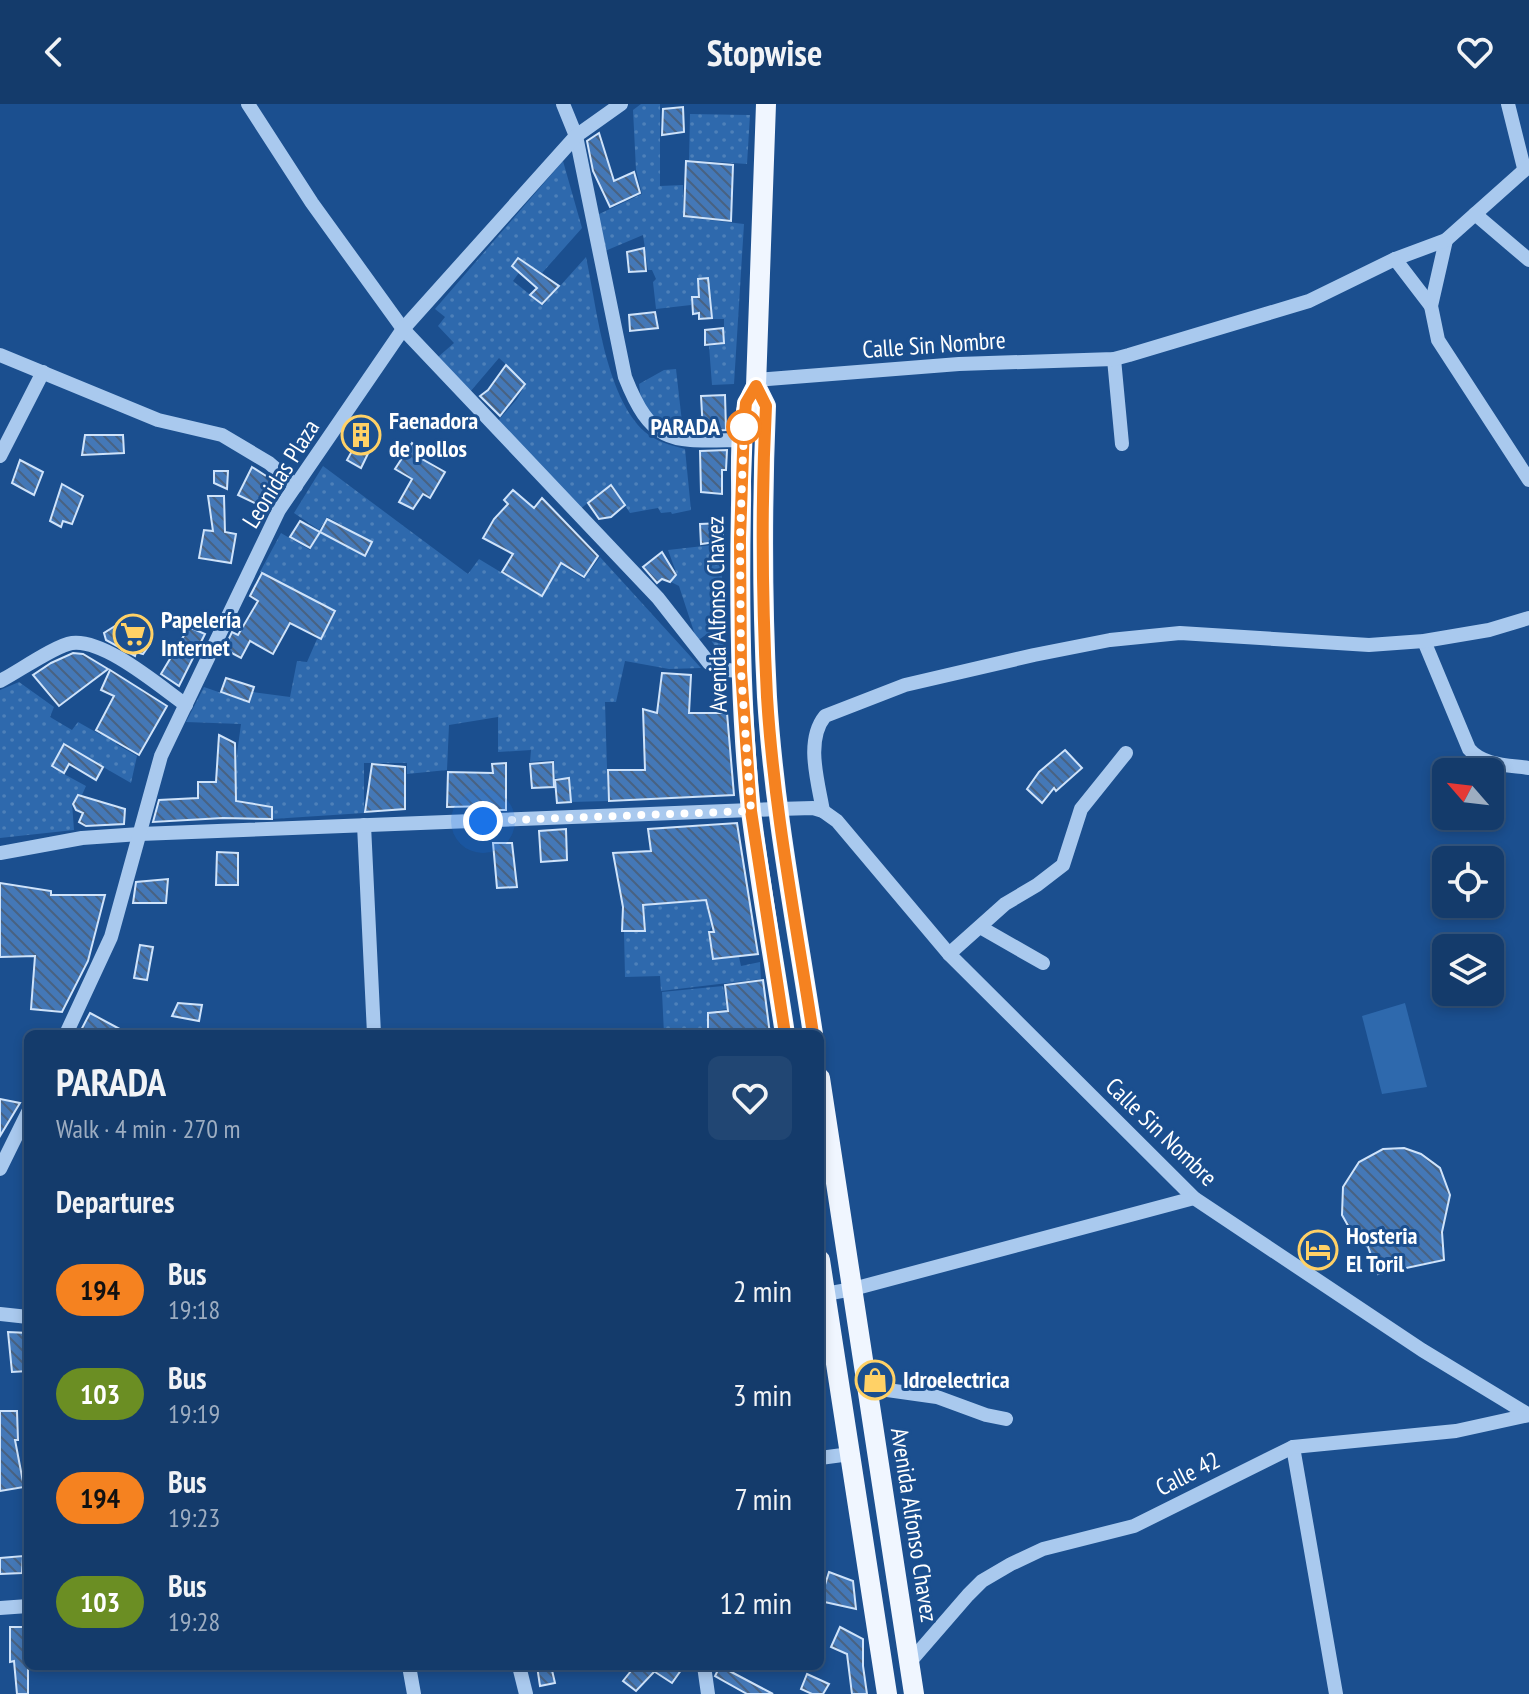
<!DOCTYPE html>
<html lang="en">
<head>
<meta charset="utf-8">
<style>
	body { margin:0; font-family:"PT Sans Narrow",sans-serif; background:#214673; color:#f1f3f6; height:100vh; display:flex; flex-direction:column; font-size:30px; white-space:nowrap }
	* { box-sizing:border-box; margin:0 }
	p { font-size:26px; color:#9dadc1 }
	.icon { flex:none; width:44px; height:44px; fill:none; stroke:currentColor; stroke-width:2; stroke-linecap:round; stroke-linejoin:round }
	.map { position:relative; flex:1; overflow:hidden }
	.sheet { position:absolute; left:24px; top:926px; width:800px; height:640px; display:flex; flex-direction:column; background:#143b6b; border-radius:12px; box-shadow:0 4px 12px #0003,0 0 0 2px #33557e }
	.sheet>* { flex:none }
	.badge { padding:0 16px; border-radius:26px; font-size:28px; line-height:52px }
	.needle { width:52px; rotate:298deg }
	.tools { position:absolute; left:1432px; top:654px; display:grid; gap:16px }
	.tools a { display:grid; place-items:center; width:72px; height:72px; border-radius:12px; background:#143b6b; box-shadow:0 4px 12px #0003,0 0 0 2px #33557e; font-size:40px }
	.you { position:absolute; width:40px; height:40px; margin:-20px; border:6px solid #fff; border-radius:50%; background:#1a73e8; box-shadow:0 0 0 12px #1a73e833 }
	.map>.badge { position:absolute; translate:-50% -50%; box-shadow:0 0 0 4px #fff }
	h2 { padding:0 32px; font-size:30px; line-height:72px }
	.round { display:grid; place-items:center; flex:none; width:84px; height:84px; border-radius:12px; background:#214673 }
	.overview { display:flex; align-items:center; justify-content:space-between; height:136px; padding:0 32px }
	h1 { font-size:38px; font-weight:700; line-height:60px }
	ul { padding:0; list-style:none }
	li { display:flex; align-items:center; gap:24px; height:104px; padding:0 32px }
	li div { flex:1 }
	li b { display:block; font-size:30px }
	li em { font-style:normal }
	li .badge { min-width:88px; font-weight:700; text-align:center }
	header { display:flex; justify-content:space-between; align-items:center; height:104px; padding:0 32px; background:#143b6b; font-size:36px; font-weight:700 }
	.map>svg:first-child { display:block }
	.grass { fill:url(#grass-dots) }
	.pitch { fill:#2e69ad }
	.building { fill:url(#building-back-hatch); stroke:#cfe3fa; stroke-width:2 }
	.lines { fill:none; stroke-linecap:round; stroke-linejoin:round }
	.minor { stroke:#a9c9ee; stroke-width:14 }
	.major { stroke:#f0f6ff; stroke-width:20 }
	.line-casing { stroke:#fff; stroke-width:18 }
	.line { stroke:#f58220; stroke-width:12 }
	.walk { stroke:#fff; stroke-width:8; stroke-dasharray:0 14.4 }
	.stop-dot { fill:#fff; stroke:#f58220; stroke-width:4 }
	.labels { text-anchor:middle; stroke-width:6; stroke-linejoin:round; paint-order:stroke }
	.street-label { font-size:24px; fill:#fff; stroke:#1b4f8f }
	.poi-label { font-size:24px; font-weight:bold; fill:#fff; stroke:#1b4f8f; text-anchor:start }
	.stop-label { font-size:24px; font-weight:bold; fill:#fff; stroke:#1b4f8f; text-anchor:end }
</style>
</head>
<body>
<header><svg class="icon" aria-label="back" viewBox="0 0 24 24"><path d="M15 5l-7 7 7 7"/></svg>Stopwise<svg class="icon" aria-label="heart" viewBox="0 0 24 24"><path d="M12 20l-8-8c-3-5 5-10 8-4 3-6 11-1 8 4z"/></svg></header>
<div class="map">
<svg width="1529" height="1590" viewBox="0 0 1529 1590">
	<defs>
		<pattern id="grass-dots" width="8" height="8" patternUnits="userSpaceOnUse" patternTransform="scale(2)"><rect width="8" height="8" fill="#2e69ad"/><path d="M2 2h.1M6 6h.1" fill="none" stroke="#4d80b9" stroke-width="1.8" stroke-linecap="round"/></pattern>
		<pattern id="building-back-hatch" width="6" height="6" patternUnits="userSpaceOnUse" patternTransform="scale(2)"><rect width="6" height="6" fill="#4478b7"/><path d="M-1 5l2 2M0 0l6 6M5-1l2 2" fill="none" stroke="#486282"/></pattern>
	</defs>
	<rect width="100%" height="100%" fill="#1b4f8f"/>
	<g class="grass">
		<polygon points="641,0 660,0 660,82 683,81 683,113 744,120 734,280 712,281 709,242 724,240 724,215 712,215 711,192 691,192 691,201 656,205 653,178 656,175 652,166 648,166 643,131 605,147 597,111 642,90 636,66 633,6"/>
		<polygon points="690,10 750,11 747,60 689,56"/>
		<path d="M 563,57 L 582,124 L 542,169 L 526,159 L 513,177 L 543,201 L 586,153 C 597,204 605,292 645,328 C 657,338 670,341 685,345 L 691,406 L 672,410 L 671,408 L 661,409 L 658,404 L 630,409 L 611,380 L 579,406 L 496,319 L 517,295 L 526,279 L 499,254 L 470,288 L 438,253 L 454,239 L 438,222 L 445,213 L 435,205 Z"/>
		<polygon points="676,265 683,327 661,331 643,313 639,280 664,266"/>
		<polygon points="323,362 468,470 479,455 542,493 560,460 584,475 600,453 701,564 669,565 625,557 616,598 605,598 608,697 571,698 570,674 555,674 554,656 530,658 531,646 498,648 498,613 449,621 447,666 407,670 407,659 364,659 364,709 272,715 272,702 249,700 249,698 236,696 236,657 241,620 186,618 204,583 250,599 253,588 290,593 297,557 307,558 317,535 321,536 336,508 260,468 281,429 310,446 320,429 366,453 373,438 327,413 319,426 294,409"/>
		<polygon points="721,440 724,549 720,550 707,530 697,537 679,482 671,478 677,471 668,446"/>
		<polygon points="19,578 54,603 50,613 72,626 78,618 101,631 117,604 132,611 116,640 137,652 131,679 63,640 51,663 86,682 82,691 77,691 72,699 74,726 0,734 0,586"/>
		<polygon points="705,797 712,822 708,829 712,855 739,853 741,862 760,858 761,875 661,887 660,872 625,873 624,828 646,827 644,802"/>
		<polygon points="723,882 727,905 707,908 707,930 664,930 662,888"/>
	</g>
	<polygon class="pitch" points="1405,899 1427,983 1382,990 1362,912"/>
	<g class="building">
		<polygon points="683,3 684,28 662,31 663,5"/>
		<polygon points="599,29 614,77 634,68 640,89 610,103 593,67 587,37"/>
		<polygon points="686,57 733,61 731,117 684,112"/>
		<polygon points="644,144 646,167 629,168 627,148"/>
		<polygon points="518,154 559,182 542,200 530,191 537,184 512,162"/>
		<polygon points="708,174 712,214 699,215 699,209 693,210 692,193 699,193 698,175"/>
		<polygon points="655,208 658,224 630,227 629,211"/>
		<polygon points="723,224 724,239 705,241 705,226"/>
		<polygon points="506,261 525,280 500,312 480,292 488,286"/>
		<polygon points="725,291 726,326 703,327 701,292"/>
		<polygon points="353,316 376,333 361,364 347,356 357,338 345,329"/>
		<polygon points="85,331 123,331 124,349 82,351"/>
		<polygon points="412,339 424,348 422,355 445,368 430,394 423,390 413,405 399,398 412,375 395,365"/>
		<polygon points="727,346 726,366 722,366 722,390 701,388 700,347"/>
		<polygon points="20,356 43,368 34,391 12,379"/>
		<polygon points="252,363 277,379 263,403 238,391"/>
		<polygon points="214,367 228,367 227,385 214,379"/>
		<polygon points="62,380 83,392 72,420 63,417 61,423 50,417"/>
		<polygon points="611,381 625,401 611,413 599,415 588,399"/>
		<polygon points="513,386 534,404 542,394 598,452 584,473 561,459 542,492 502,468 513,450 483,434 494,415 508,400 504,396"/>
		<polygon points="208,392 224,392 225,428 236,430 231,459 199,454 204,426 213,427"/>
		<polygon points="327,415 372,438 365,452 320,428"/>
		<polygon points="300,417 320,428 310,444 290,433"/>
		<polygon points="723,419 723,437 701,440 700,420"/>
		<polygon points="662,448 676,471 670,478 662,475 657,479 643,463"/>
		<polygon points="262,469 335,507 321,535 290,519 273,550 250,537 241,554 224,545 232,528 238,531 258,497 250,492"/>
		<polygon points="123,517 134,532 150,540 143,550 136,548 135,552 106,536 104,529"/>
		<polygon points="189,523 205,530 179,582 161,570"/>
		<polygon points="73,549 83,550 108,565 59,602 33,571 51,559"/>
		<polygon points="110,566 167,602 139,651 96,626 114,592 101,586"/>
		<polygon points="662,569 691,571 689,609 727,609 734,691 609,697 608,666 645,666 643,605 657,609"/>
		<polygon points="226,574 254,583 249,598 221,588"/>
		<polygon points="219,631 235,639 236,697 272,703 272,715 223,714 153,718 159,696 198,694 198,678 216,678"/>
		<polygon points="64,640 103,663 96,676 69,660 64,669 52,662"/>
		<polygon points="1065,646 1082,664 1056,687 1054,684 1042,699 1027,685 1039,668"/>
		<polygon points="553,658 554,683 532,684 530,660"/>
		<polygon points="506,659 506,706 494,706 494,702 447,703 448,668 493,669 492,660"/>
		<polygon points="372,660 405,663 405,705 365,708"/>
		<polygon points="569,674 571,698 557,699 555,676"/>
		<polygon points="78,691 125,705 124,720 86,722 79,718 83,709 76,706 73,700"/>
		<polygon points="737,719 758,850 713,855 709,828 714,828 706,796 643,801 645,827 622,827 623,803 613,749 651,747 648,725"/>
		<polygon points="566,725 567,756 541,758 539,727"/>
		<polygon points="493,739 512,739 517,783 497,784"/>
		<polygon points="217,748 238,749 238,781 216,781"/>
		<polygon points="168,775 166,799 133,799 136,778"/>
		<polygon points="0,779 51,787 51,791 105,791 88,857 62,908 31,905 35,852 0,853"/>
		<polygon points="140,841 153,843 147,876 134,874"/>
		<polygon points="763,876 770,930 708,930 708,909 728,907 725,881"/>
		<polygon points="178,899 202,901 199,917 172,912"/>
		<polygon points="90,909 129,930 79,930"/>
		<polygon points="0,995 20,999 0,1032"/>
		<polygon points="1404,1044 1421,1050 1440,1064 1450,1091 1442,1128 1444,1156 1378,1170 1368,1143 1355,1134 1342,1111 1343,1083 1359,1058 1383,1045"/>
		<polygon points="8,1228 28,1229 28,1267 12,1268"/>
		<polygon points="0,1307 17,1307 18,1336 15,1336 24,1383 0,1387"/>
		<polygon points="23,1452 22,1469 0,1470 0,1454"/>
		<polygon points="829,1468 853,1477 856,1505 820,1497"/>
		<polygon points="10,1523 28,1523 28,1590 17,1590 14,1557 10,1558"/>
		<polygon points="840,1523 863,1535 863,1562 867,1590 852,1590 847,1550 831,1543"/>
		<polygon points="537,1562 551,1562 555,1579 540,1582"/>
		<polygon points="635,1562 644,1562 654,1568 636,1587 623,1577"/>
		<polygon points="646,1562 684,1562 672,1579"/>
		<polygon points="720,1562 773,1590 747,1590 715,1572"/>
		<polygon points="807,1570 829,1580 823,1590 812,1590 801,1585"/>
	</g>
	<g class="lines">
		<g class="minor">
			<polyline points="248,0 312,99 403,225 658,494 709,559 726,566 741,567"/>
			<path d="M 563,0 L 576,32 L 625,273 C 653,344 674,337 743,336"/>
			<polyline points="1508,0 1524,64"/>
			<polyline points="1475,110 1529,156"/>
			<polyline points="1446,136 1431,202 1438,236 1529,376"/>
			<polyline points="1395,155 1431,202"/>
			<polyline points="0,251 158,316 222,331 269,359 296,382"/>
			<polyline points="1114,255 1122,340"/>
			<polyline points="756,276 959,260 1114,255 1129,251 1309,197 1395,155 1446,136 1529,62"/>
			<polyline points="0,352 43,268"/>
			<path d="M 1424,537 L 1469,645 C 1483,662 1509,661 1529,664"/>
			<path d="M 0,577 C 16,569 56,541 72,539 C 105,535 159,582 186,601"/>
			<path d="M 823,707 C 818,677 805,637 825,612 L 905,581 L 1034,551 L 1110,536 L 1180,529 L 1369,541 L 1424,537 L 1489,526 L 1529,514"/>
			<polyline points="364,721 374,930"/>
			<polyline points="0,749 82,734 140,730 778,705 813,704 823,707 837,717 949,850 1194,1094 1422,1246 1529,1311"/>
			<polyline points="980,823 1043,859"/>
			<polyline points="949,850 1005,800 1037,781 1063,761 1081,705 1126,649"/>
			<polyline points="66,930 111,833 161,652 279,406 403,225 576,32 621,0"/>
			<polyline points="0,1065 28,1008"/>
			<polyline points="825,1190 853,1185 1194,1094"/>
			<polyline points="0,1210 28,1213"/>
			<polyline points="866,1283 937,1293 986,1311 1006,1315"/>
			<polyline points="1293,1343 1336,1590"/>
			<polyline points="820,1354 850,1350"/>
			<polyline points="0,1504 28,1502"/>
			<polyline points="909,1559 968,1491 982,1477 1011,1460 1043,1445 1134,1422 1293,1343 1456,1327 1529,1311"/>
			<polyline points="409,1562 414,1590"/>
			<polyline points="519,1562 526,1590"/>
			<polyline points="704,1562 708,1590"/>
		</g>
		<g class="major">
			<path d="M 766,0 L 756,282 L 766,302 C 762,398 762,497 767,593 C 774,706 796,818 813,930"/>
			<path d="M 756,282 C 736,316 742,363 741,401 C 739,503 740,606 751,707 C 760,781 774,856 785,930"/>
			<polyline points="820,974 914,1590"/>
			<polyline points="820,1156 887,1590"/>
		</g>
	</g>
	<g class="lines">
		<defs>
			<path id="line" d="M 785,930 L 751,707 L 741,567 L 740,435 L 744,320 L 746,299 L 756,282 L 766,302 C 761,398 762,497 767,593 C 774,706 796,818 813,930"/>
		</defs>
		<use href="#line" class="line-casing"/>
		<use href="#line" class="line"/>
		<polyline class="walk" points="483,717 751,707 741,567 740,435 744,323"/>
	</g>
	<defs>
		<symbol id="building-ring" viewBox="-11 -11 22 22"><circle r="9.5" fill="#1b4f8f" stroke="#ffd166" stroke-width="1.5"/><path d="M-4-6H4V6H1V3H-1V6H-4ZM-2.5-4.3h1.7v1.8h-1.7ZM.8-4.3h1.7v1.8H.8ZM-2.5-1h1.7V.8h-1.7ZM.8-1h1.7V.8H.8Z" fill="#ffd166"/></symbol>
		<symbol id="supermarket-ring" viewBox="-11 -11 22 22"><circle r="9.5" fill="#1b4f8f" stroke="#ffd166" stroke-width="1.5"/><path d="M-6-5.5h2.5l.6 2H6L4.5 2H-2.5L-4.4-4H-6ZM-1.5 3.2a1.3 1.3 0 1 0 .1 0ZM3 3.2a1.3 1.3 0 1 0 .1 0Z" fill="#ffd166"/></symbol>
		<symbol id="hotel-ring" viewBox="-11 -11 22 22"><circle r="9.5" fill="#1b4f8f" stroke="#ffd166" stroke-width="1.5"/><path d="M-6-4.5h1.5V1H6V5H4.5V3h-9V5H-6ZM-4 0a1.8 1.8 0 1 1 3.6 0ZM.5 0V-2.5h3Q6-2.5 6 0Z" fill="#ffd166"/></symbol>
		<symbol id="shop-ring" viewBox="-11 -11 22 22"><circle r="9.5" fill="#1b4f8f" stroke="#ffd166" stroke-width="1.5"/><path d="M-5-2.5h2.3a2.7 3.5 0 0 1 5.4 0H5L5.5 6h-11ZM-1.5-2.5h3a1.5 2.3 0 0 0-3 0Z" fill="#ffd166"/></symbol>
	</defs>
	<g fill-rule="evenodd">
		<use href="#building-ring" x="339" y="309" width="44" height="44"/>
		<use href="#supermarket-ring" x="111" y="508" width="44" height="44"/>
		<use href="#hotel-ring" x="1296" y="1124" width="44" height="44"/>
		<use href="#shop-ring" x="853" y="1254" width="44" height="44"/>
	</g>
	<circle class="stop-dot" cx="744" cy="323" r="16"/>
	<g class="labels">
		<g class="street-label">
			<text transform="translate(934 241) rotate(-4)" y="8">Calle Sin Nombre</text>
			<text transform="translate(281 370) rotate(-58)" y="8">Leonidas Plaza</text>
			<text transform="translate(717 510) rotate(-91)" y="8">Avenida Alfonso Chavez</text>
			<text transform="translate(1161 1028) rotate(44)" y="8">Calle Sin Nombre</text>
			<text transform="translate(1188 1370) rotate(-27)" y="8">Calle 42</text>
			<text transform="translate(914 1421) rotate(81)" y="8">Avenida Alfonso Chavez</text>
		</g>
		<g class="poi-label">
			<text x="389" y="325">Faenadora<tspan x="389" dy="28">de pollos</tspan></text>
			<text x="161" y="524">Papelería<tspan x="161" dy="28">Internet</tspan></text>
			<text x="1346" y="1140">Hosteria<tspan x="1346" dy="28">El Toril</tspan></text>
			<text x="903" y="1284">Idroelectrica</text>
		</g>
		<g class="stop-label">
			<text x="720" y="331">PARADA</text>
		</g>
	</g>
</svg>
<div class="tools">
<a><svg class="needle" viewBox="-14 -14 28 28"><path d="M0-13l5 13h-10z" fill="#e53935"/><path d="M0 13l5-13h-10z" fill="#9dadc1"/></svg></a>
<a><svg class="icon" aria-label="locate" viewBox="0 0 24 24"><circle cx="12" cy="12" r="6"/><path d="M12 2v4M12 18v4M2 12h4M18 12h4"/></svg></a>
<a><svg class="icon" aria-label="layers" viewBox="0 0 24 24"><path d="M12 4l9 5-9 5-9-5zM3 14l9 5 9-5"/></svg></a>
</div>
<div class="you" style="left:483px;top:717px"></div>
<section class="sheet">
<div class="overview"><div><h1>PARADA</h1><p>Walk · 4 min · 270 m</p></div><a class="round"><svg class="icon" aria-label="heart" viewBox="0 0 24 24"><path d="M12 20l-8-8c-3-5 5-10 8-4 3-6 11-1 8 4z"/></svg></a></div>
<h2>Departures</h2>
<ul>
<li><span class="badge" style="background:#f58220;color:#111">194</span><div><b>Bus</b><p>19:18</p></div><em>2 min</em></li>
<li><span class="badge" style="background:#6b8e23;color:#fff">103</span><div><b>Bus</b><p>19:19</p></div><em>3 min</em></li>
<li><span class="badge" style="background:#f58220;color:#111">194</span><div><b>Bus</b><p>19:23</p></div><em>7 min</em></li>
<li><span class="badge" style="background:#6b8e23;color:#fff">103</span><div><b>Bus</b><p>19:28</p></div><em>12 min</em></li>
</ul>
</section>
</div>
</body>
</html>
